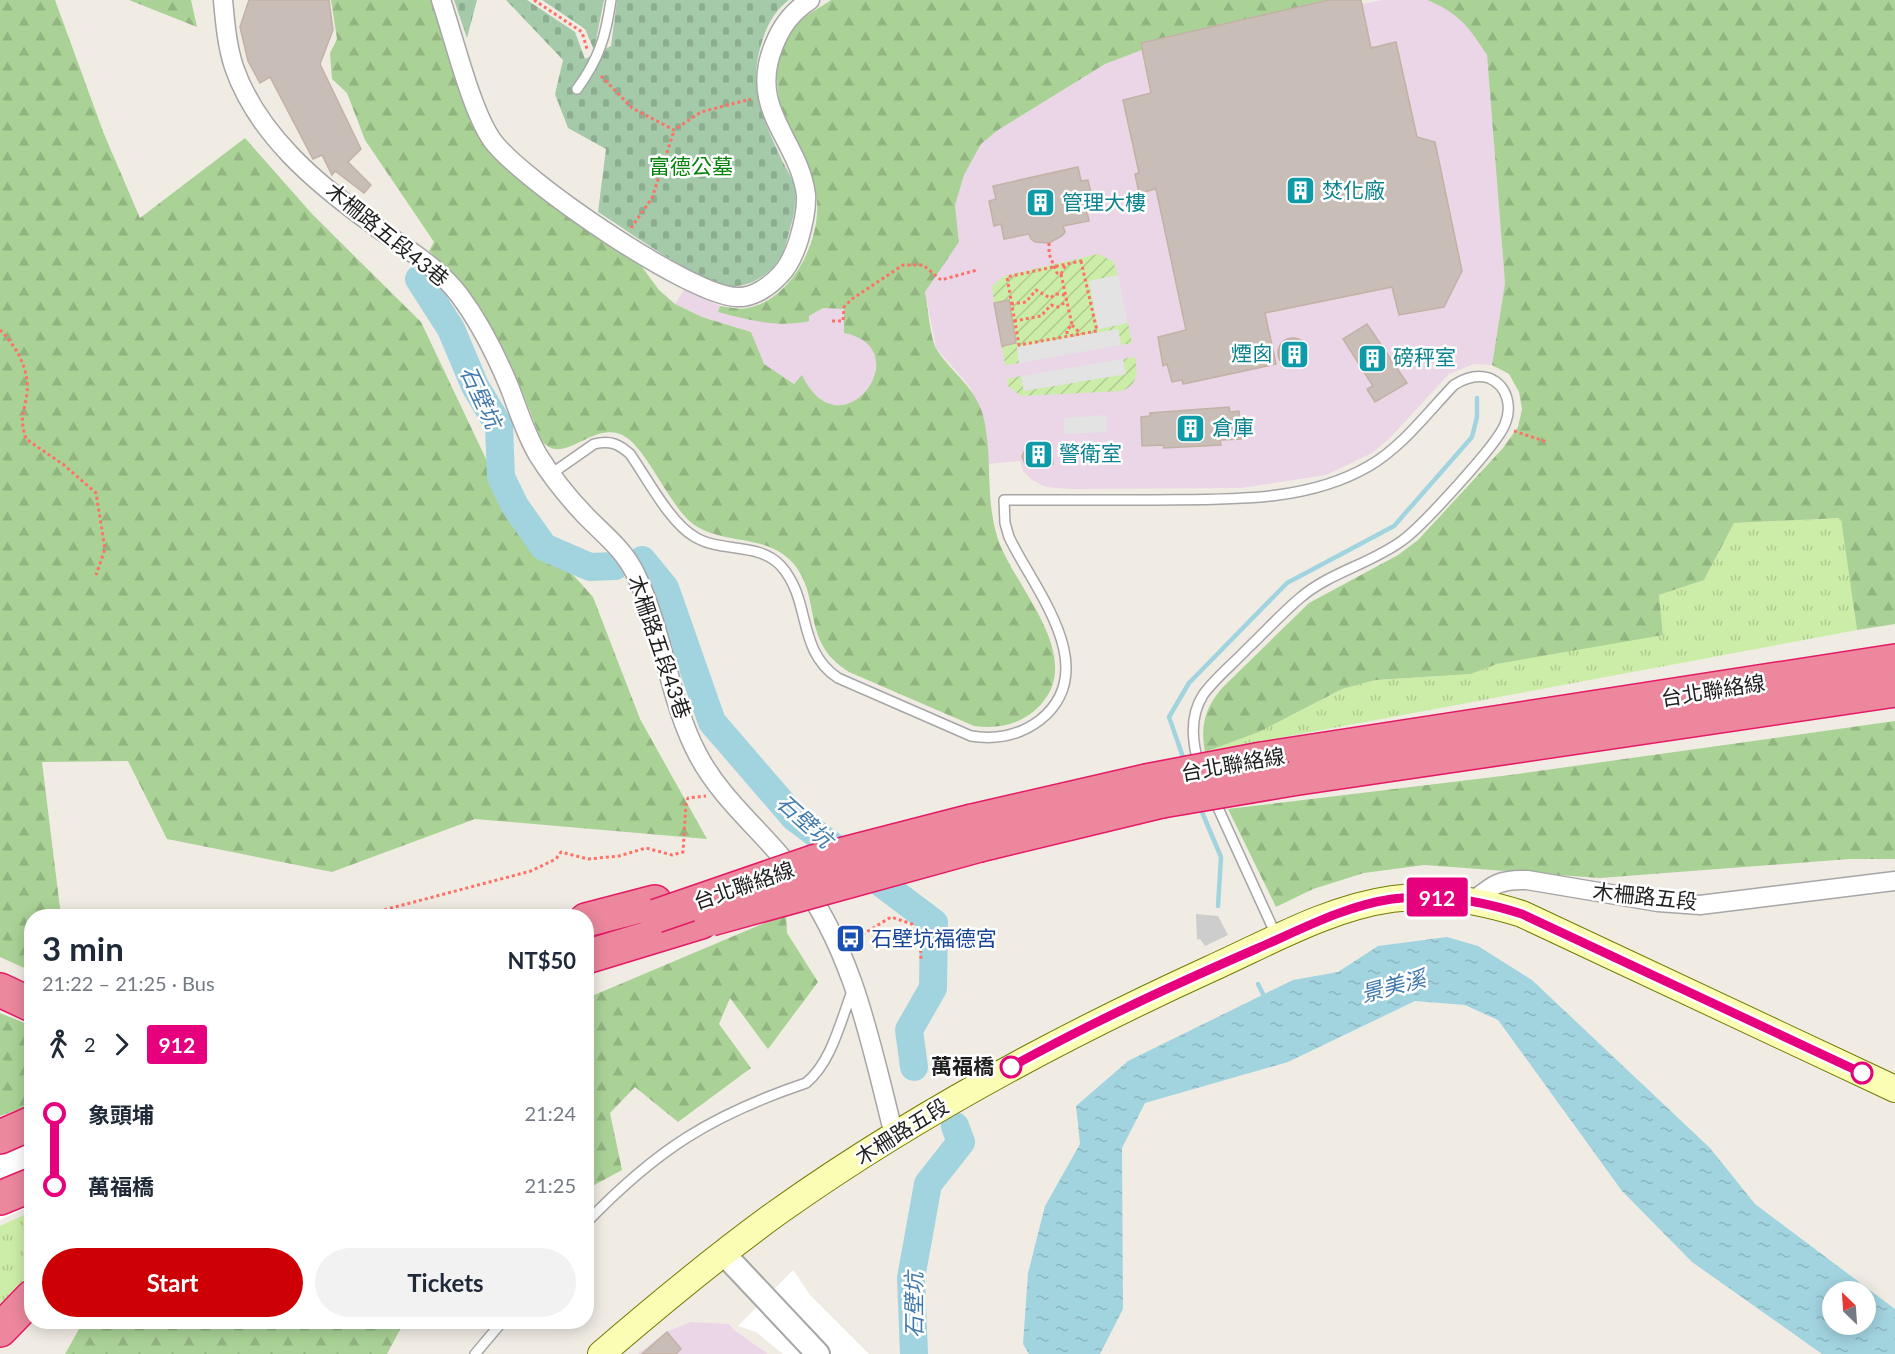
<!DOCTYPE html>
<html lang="en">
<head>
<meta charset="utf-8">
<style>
	body { margin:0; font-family:Lato,"Noto Sans TC",sans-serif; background:#f2f2f3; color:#1f2937; height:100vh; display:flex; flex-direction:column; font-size:22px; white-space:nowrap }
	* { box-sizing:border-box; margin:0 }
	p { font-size:20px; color:#747a83 }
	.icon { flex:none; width:33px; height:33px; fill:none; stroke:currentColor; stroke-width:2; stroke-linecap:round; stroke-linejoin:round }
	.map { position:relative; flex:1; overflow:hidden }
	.panel { position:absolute; left:24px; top:909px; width:570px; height:420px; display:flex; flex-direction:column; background:#fff; border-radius:24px; box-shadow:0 3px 15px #0003 }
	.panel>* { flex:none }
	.badge { padding:0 12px; border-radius:4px; font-size:21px; line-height:39px }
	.needle { width:39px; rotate:335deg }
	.fabs { position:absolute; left:1822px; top:1281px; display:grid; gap:12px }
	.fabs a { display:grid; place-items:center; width:54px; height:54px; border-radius:50%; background:#fff; box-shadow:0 3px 15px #0003; font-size:30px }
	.map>.badge { position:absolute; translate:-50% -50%; box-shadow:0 0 0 3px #fff }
	.legs { display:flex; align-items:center; gap:9px; height:66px; padding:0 18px; font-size:20px }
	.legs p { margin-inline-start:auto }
	.overview { display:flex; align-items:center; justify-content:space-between; height:102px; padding:0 18px }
	h1 { font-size:33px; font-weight:700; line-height:45px }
	.primary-button { display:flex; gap:12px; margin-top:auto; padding:12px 18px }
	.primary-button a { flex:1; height:69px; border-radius:36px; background:#cd0006; color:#fff; font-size:24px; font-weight:700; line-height:69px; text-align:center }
	.primary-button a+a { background:#f2f2f3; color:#1f2937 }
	ul { padding:0 18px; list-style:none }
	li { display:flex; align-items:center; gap:21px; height:72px; font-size:22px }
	li i { display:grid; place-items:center; width:9px; height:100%; margin:0 8px; background:currentColor }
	li i::after { content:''; width:15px; height:15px; margin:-8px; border:4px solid; border-radius:50%; background:#fff }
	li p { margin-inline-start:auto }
	li:first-child i { background:linear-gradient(#0000 50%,currentColor 0) }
	li:last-child i { background:linear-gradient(currentColor 50%,#0000 0) }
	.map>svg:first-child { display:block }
	.industrial { fill:#ead6e6 }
	.religious { fill:#cdcdcd }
	.grass { fill:url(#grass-tufts) }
	.forest { fill:url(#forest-firs) }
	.cemetery { fill:url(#cemetery-stones) }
	.garden { fill:url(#garden-furrows) }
	.parking { fill:#e3e3e3 }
	.water { fill:url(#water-ripples); fill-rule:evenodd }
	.pier { fill:#fff }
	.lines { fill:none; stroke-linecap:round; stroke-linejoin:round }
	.stream { stroke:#a2d4e0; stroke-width:4.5 }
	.river { stroke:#a2d4e0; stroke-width:28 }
	.building { fill:#c8beb7; stroke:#c3b1a6; stroke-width:1.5 }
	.service-casing { stroke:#a6a6a6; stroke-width:12 }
	.minor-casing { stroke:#a6a6a6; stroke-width:21 }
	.tertiary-casing { stroke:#a6a6a6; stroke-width:26 }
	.secondary-casing { stroke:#727b00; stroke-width:28 }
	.motorway-casing { stroke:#e51a66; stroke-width:36 }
	.path { stroke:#ff7166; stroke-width:3; stroke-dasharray:3 3; stroke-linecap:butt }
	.service { stroke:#fff; stroke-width:9 }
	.minor { stroke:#fff; stroke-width:18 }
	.tertiary { stroke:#fff; stroke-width:22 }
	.secondary { stroke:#fcfdb5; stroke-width:26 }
	.motorway { stroke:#ec879d; stroke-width:33 }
	.motorway-bridge-casing { stroke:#e51a66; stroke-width:36; stroke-linecap:butt }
	.motorway-bridge { stroke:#ec879d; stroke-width:33 }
	.line-1-casing { stroke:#fff; stroke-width:14 }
	.line-1 { stroke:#e6007e; stroke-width:9 }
	.stop-1-dot { fill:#fff; stroke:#e6007e; stroke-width:3 }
	.labels { text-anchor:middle; stroke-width:5; stroke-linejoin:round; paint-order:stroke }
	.park-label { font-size:21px; fill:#05840c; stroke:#fff }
	.culture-label { font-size:21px; fill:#0d838f; stroke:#fff; text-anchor:start }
	.street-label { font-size:21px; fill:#1f1f1f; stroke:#fff }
	.transit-label { font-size:21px; fill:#164399; stroke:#fff; text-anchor:start }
	.stop-label { font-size:21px; font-weight:bold; fill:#1f1f1f; stroke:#fff; text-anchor:end }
	.water-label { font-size:22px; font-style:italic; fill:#427aac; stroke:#fff }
</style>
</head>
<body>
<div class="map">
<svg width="1895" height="1354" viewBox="0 0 1895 1354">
	<defs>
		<pattern id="grass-tufts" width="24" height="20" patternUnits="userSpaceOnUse" patternTransform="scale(1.5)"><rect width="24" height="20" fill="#cceda7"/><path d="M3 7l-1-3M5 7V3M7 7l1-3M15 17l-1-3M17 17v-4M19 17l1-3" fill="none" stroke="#afcb8f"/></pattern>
		<pattern id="forest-firs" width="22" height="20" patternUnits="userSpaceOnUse" patternTransform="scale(1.5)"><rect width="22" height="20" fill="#aad296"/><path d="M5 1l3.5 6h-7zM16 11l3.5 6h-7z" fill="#92b481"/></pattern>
		<pattern id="cemetery-stones" width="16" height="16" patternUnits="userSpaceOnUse" patternTransform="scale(1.5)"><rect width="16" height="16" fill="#a4caa9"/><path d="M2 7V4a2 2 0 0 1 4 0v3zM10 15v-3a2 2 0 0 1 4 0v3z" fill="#8dad91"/></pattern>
		<pattern id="garden-furrows" width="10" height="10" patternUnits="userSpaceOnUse" patternTransform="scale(1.5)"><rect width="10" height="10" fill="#cceda7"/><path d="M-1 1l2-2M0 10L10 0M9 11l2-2" fill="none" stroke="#afcb8f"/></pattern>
		<pattern id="water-ripples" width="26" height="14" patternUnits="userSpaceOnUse" patternTransform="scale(1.5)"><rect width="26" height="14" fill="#a2d4e0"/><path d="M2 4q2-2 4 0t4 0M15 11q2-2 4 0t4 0" fill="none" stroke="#8bb6c0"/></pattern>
	</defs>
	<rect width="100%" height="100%" fill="#f0ece4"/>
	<g class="industrial">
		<polygon points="1329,0 1361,0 1363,4 1382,0 1427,0 1449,9 1470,27 1487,55 1505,283 1492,365 1474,364 1449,374 1389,439 1372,453 1326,475 1241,488 1070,489 1046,487 1032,480 1023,471 1020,461 987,464 987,433 970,387 936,348 925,291 959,242 955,205 964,175 981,144 998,130 1105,64 1142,50 1141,43"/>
		<polygon points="684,290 720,306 718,311 809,316 823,308 844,309 860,336 871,345 877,362 873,386 860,399 843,405 830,405 818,399 808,389 802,376 795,384 763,364 751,332 702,317 675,304"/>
		<polygon points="691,1322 729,1324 734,1330 768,1354 638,1354 666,1332"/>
	</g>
	<polygon class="religious" points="1196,914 1218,916 1228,935 1205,946 1200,939 1197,940"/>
	<g class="grass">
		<polygon points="1842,518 1857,630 1205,752 1259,732 1342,689 1376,680 1471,674 1497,664 1663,634 1659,595 1704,580 1734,523"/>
		<polygon points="31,1212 31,1275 0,1304 0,1226"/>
	</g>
	<g class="forest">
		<polygon points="0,0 55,0 104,134 140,218 245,138 313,215 421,322 505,499 593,597 640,719 707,839 475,819 332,872 167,839 128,761 42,762 61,916 32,916 31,971 0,957"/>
		<polygon points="129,0 191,0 197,27"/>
		<path d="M 331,0 L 431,0 L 464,98 L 479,136 L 491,154 L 514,176 L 642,267 L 659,290 L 675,304 L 702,317 L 751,332 L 764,364 L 794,384 L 802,375 C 841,457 921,348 844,333 L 844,309 L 823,308 L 809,316 L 809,321 C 779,328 748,320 718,312 L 720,306 C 728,307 739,310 747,308 C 793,300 824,236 816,193 C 813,179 803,164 798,151 C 779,109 764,69 794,27 C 802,16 820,8 831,0 L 1329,0 L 1141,43 L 1142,50 L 1105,64 L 998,130 L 981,144 L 964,175 L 955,205 L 959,242 L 925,292 C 928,306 930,339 937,350 C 951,372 973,385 982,412 C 994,452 984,498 998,539 C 1014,588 1092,662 1034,711 C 1016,726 996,729 974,726 L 849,672 C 799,641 823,598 793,563 C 766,533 724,546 693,524 C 672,508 654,465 634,444 C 599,407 566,472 541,440 C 515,371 487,300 429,251 L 434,242 L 365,140 L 347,93 L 332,79 L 330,53 L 337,39 Z"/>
		<path d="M 1427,0 L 1895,0 L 1895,624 L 1857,630 L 1841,518 L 1734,523 L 1704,580 L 1659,595 L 1663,635 L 1497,664 L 1471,674 L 1376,680 L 1342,689 L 1259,732 L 1205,752 C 1200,726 1205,707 1223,687 L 1309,603 L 1398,555 L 1418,540 L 1503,448 L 1518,427 L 1522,409 L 1519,392 L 1509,374 L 1492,365 L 1505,283 L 1487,55 C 1469,27 1459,13 1427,0 Z"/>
		<polygon points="1895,721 1895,859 1850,859 1600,878 1424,865 1364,873 1313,889 1276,907 1228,809 1510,775"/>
		<polygon points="786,914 787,933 818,982 768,1049 730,998 719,1024 751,1068 678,1122 635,1087 610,1113 622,1170 587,1189 587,998"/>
		<polygon points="0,1013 32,1026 31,1105 0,1116"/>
		<polygon points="83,1322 404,1322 387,1354 65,1354"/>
	</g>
	<g class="cemetery">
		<polygon points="454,0 477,0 467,38"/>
		<path d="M 506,0 L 527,0 L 575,32 L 585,59 L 611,46 L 617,0 L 789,0 C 774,11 766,27 761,45 C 748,87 763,120 781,158 C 785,167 792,177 794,186 C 799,205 790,227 786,244 C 780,268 753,289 728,286 C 698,282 627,230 598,212 L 606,149 L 568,128 L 555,94 L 563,60 Z"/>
		<polygon points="542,0 604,0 594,50 585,29"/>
	</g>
	<g class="garden">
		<polygon points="1098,254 1113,261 1118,275 1089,281 1098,329 1128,323 1132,343 1121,345 1118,329 1017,347 1019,363 1005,365 1002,346 1016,343 1009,300 994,303 992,286 1004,276"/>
		<path d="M 1135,357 C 1138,372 1138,386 1121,391 L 1021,396 L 1008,386 L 1007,379 L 1021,376 L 1024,391 L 1125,374 L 1123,359 Z"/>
	</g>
	<g class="parking">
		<polygon points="1118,275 1128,323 1098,329 1089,281"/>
		<polygon points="1118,329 1121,345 1019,363 1017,347"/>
		<polygon points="1123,359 1126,374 1024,391 1021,376"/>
		<polygon points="1107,415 1107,432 1064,434 1064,418"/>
	</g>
	<path class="water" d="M 1447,937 L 1478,946 L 1532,980 L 1710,1148 L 1755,1204 L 1895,1309 L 1895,1354 L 1822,1354 L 1692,1262 L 1622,1191 L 1498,1020 L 1465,1005 L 1415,1001 L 1288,1062 L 1145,1103 L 1122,1148 L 1123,1309 L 1100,1354 L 1029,1354 L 1023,1344 L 1028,1273 L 1045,1206 L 1080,1144 L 1076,1106 L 1128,1061 L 1293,980 L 1338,972 L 1378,946 ZM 1833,1292 L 1866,1292 L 1866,1324 L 1833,1324 Z"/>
	<g class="pier">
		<polygon points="23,1112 30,1206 0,1220 0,1122"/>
		<polygon points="793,1270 810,1295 869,1354 783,1354 756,1332 738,1326"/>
	</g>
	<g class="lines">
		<g class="stream">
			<polyline points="1184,760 1169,717 1189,683 1287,583 1394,526 1472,437 1477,417 1477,398"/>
			<polyline points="1199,805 1221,857 1218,906"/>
			<polyline points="1258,984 1266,1000"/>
		</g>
		<g class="river">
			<polyline points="419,279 451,329 475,386 499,426 501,477 515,506 544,547 590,567 615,566"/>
			<polyline points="642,560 665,588 712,722 794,817 934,923 933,988 909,1030 914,1067"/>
			<polyline points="914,1354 911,1278 928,1184 961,1142 955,1126"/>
		</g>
	</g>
	<g class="building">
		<polygon points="249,0 329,0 333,30 320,64 361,149 348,162 371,185 364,193 335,171 332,175 322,155 313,159 270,77 260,83 248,61 240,27"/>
		<polygon points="1329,0 1361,0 1371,48 1396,42 1417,137 1435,142 1462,271 1444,307 1399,315 1392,287 1265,313 1276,364 1183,384 1182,380 1172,382 1167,364 1163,366 1158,337 1186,330 1156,189 1139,193 1135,174 1139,173 1123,100 1151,93 1141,43"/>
		<polygon points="1078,167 1081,181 1088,180 1094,206 1086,207 1089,221 1063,226 1065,232 1062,236 1049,243 1035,242 1031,239 1029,234 1004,239 1001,224 994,226 989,201 996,199 993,186"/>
		<polygon points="1009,300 1016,343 1002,346 994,303"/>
		<polygon points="1367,324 1407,383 1375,402 1367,389 1373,386 1343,339"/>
		<circle cx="1293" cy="353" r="15"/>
		<polygon points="1229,407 1230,412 1239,411 1241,439 1220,440 1221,445 1164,448 1163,445 1142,446 1141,417 1150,416 1150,413"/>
		<polygon points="1051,444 1053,464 1035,467 1025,464 1022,456 1025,450"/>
		<polygon points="667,1332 681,1349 676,1354 642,1354"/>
	</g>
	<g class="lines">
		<defs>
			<g id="service">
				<path d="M 577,89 C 599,59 606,36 611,0"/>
				<path d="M 551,474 L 594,444 C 610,440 619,444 630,454 C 647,478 670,523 695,537 C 721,553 759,542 781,566 C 812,601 796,650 838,678 L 971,736 C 996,740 1019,736 1040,720 C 1104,669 1033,588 1009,537 L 1005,523 L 1004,500 C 1053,500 1101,500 1150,500 C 1222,499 1304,504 1369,466 C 1402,447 1428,412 1454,385 C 1465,378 1476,374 1489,378 C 1508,386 1512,407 1505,424 C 1498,444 1422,526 1403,540 C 1371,564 1330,572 1300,598 C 1281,614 1265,632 1247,649 C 1233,664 1215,678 1203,695 C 1189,717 1192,742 1199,765"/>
				<polyline points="1213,797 1276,935"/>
				<path d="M 586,1223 C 656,1150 711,1115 806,1083 C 832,1062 841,1019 853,989"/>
				<polyline points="475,1354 502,1322"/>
			</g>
			<g id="minor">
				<path d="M 223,0 C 225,22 227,46 234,67 C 257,134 316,183 371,223 C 402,247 437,265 460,296 C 480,323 496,355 509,386 C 518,409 525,433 538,455 C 551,476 567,496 584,514 C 603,534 624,549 636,575 C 664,633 669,701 698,755 C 722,801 766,834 797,876 C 854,951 871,1045 894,1135"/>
				<path d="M 441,0 C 454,38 471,110 492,140 C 521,180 690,296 737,297 C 753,298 770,286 780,275 C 790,265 795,252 799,239 C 803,225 807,210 806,195 C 799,139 747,110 774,45 C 782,25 792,12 810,0"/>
				<path d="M 1473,901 C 1494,884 1500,879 1527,880 L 1658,902 L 1700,905 L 1895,881"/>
			</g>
			<polyline id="tertiary" points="724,1254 818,1354"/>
			<path id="secondary" d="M 601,1354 C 658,1305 717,1256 778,1212 C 913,1116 1059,1038 1210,969 C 1268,943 1328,908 1392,899 C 1437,893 1479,900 1522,914 L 1895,1089"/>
			<g id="motorway">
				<polyline points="1262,759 1895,661"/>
				<polyline points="1292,779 1895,690"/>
				<polyline points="972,821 1146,781"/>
				<polyline points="980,845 1162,801"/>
				<polyline points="586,920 655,902"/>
				<polyline points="586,957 701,922"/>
				<polyline points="0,990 32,1005"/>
				<polyline points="0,1137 32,1123"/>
				<polyline points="0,1198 32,1185"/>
				<polyline points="0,1330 32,1297"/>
			</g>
		</defs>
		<use href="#service" class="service-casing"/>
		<use href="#minor" class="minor-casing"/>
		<use href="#tertiary" class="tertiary-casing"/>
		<use href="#secondary" class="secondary-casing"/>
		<use href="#motorway" class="motorway-casing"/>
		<g class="path">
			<polyline points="534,0 582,32 587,49"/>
			<polyline points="601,76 632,108 674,130 701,112 751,99"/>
			<polyline points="631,228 652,198 674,131"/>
			<polyline points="1049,243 1049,254 1057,273 1061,274 1072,325 1067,330 1067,336"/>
			<polygon points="1081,261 1097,331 1019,345 1007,277"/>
			<polyline points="1061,274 1066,264"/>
			<polyline points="1011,304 1026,302 1036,290 1050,298 1056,294 1065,295"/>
			<polyline points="832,321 843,321 844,307 852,299 903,265 923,265 941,280 977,270"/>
			<polyline points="1014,321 1041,316 1051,305 1058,307 1067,301"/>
			<polyline points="1072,325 1081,334"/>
			<path d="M 0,330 C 16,345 30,371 27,393 C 24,415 19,416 26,439 L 64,465 L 96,493 L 105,549 L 96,575"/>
			<polyline points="1514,431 1547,442"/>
			<polyline points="361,916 531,871 556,859 561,852 588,859 619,856 646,848 672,855 683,852 686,803 688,798 706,796"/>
			<polyline points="852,941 891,917 912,924 920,937 921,959"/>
		</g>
		<use href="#service" class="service"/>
		<use href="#minor" class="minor"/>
		<use href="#tertiary" class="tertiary"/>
		<use href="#secondary" class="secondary"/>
		<use href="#motorway" class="motorway"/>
		<defs>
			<g id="motorway-bridge">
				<polyline points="1146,781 1262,759"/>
				<polyline points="1162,801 1292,779"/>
				<polyline points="656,916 813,862 972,821"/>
				<polyline points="711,919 980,845"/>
			</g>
		</defs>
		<use href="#motorway-bridge" class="motorway-bridge-casing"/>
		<use href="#motorway-bridge" class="motorway-bridge"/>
	</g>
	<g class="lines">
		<defs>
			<path id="line-1" d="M 1011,1067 C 1090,1023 1173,985 1256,949 C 1300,930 1344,906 1392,899 C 1437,893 1479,900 1522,914 L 1862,1073"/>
		</defs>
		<use href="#line-1" class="line-1-casing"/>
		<use href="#line-1" class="line-1"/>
	</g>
	<defs>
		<symbol id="building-square" viewBox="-11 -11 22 22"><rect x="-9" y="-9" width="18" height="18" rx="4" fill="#0f9aa8" stroke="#fff"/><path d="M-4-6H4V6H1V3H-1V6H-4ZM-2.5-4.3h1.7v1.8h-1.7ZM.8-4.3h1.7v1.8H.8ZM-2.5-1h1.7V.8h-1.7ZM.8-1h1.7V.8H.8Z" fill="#fff"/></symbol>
		<symbol id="bus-square" viewBox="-11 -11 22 22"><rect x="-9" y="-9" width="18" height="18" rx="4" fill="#1a4fb4" stroke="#fff"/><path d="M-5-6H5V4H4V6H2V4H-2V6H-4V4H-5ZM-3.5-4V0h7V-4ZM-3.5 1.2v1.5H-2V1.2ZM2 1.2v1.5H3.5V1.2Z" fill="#fff"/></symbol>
	</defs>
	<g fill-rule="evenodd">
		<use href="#building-square" x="1284" y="174" width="33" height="33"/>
		<use href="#building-square" x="1024" y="186" width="33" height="33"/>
		<use href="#building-square" x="1278" y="338" width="33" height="33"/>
		<use href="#building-square" x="1356" y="342" width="33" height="33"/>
		<use href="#building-square" x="1174" y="412" width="33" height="33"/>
		<use href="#building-square" x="1022" y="438" width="33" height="33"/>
		<use href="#bus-square" x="834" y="922" width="33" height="33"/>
	</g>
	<g class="stop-1-dot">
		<circle cx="1011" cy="1067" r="10"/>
		<circle cx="1862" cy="1073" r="10"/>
	</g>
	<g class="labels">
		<g class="park-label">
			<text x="691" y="174">富德公墓</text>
		</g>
		<g class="culture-label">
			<text x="1322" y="198">焚化廠</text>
			<text x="1062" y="210">管理大樓</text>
			<text x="1273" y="361" text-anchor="end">煙囪</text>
			<text x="1393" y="365">磅秤室</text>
			<text x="1212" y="435">倉庫</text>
			<text x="1059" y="461">警衛室</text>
		</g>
		<g class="street-label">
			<text transform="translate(387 235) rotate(39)" y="7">木柵路五段43巷</text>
			<text transform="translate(659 647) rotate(71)" y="7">木柵路五段43巷</text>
			<text transform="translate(1713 691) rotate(-9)" y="7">台北聯絡線</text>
			<text transform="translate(1233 765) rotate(-10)" y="7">台北聯絡線</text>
			<text transform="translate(744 886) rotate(-19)" y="7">台北聯絡線</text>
			<text transform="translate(1645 897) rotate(6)" y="7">木柵路五段</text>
			<text transform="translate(902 1132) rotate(-32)" y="7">木柵路五段</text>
		</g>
		<g class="transit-label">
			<text x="871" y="946">石壁坑福德宮</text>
		</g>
		<g class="stop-label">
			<text x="994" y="1074">萬福橋</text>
		</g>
		<g class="water-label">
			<text transform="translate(481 397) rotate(65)" y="8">石壁坑</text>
			<text transform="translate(805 821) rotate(42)" y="8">石壁坑</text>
			<text transform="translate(1393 986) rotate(-15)" y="8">景美溪</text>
			<text transform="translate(914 1305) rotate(-90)" y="8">石壁坑</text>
		</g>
	</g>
</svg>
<div class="fabs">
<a><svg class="needle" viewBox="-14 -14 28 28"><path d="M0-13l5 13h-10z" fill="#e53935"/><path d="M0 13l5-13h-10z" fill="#747a83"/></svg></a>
</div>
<b class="badge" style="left:1437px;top:897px;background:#e6007e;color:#fff">912</b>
<section class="panel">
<div class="overview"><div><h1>3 min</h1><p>21:22 – 21:25 · Bus</p></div><b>NT$50</b></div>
<div class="legs"><svg class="icon" aria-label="walk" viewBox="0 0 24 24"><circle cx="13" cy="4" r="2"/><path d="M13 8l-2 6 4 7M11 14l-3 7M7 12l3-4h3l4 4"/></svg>2<svg class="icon" aria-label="forward" viewBox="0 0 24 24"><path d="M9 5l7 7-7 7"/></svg><b class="badge" style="background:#e6007e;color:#fff">912</b></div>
<ul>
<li><i style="color:#e6007e"></i><b>象頭埔</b><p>21:24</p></li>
<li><i style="color:#e6007e"></i><b>萬福橋</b><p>21:25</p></li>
</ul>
<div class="primary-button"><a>Start</a><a>Tickets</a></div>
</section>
</div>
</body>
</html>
